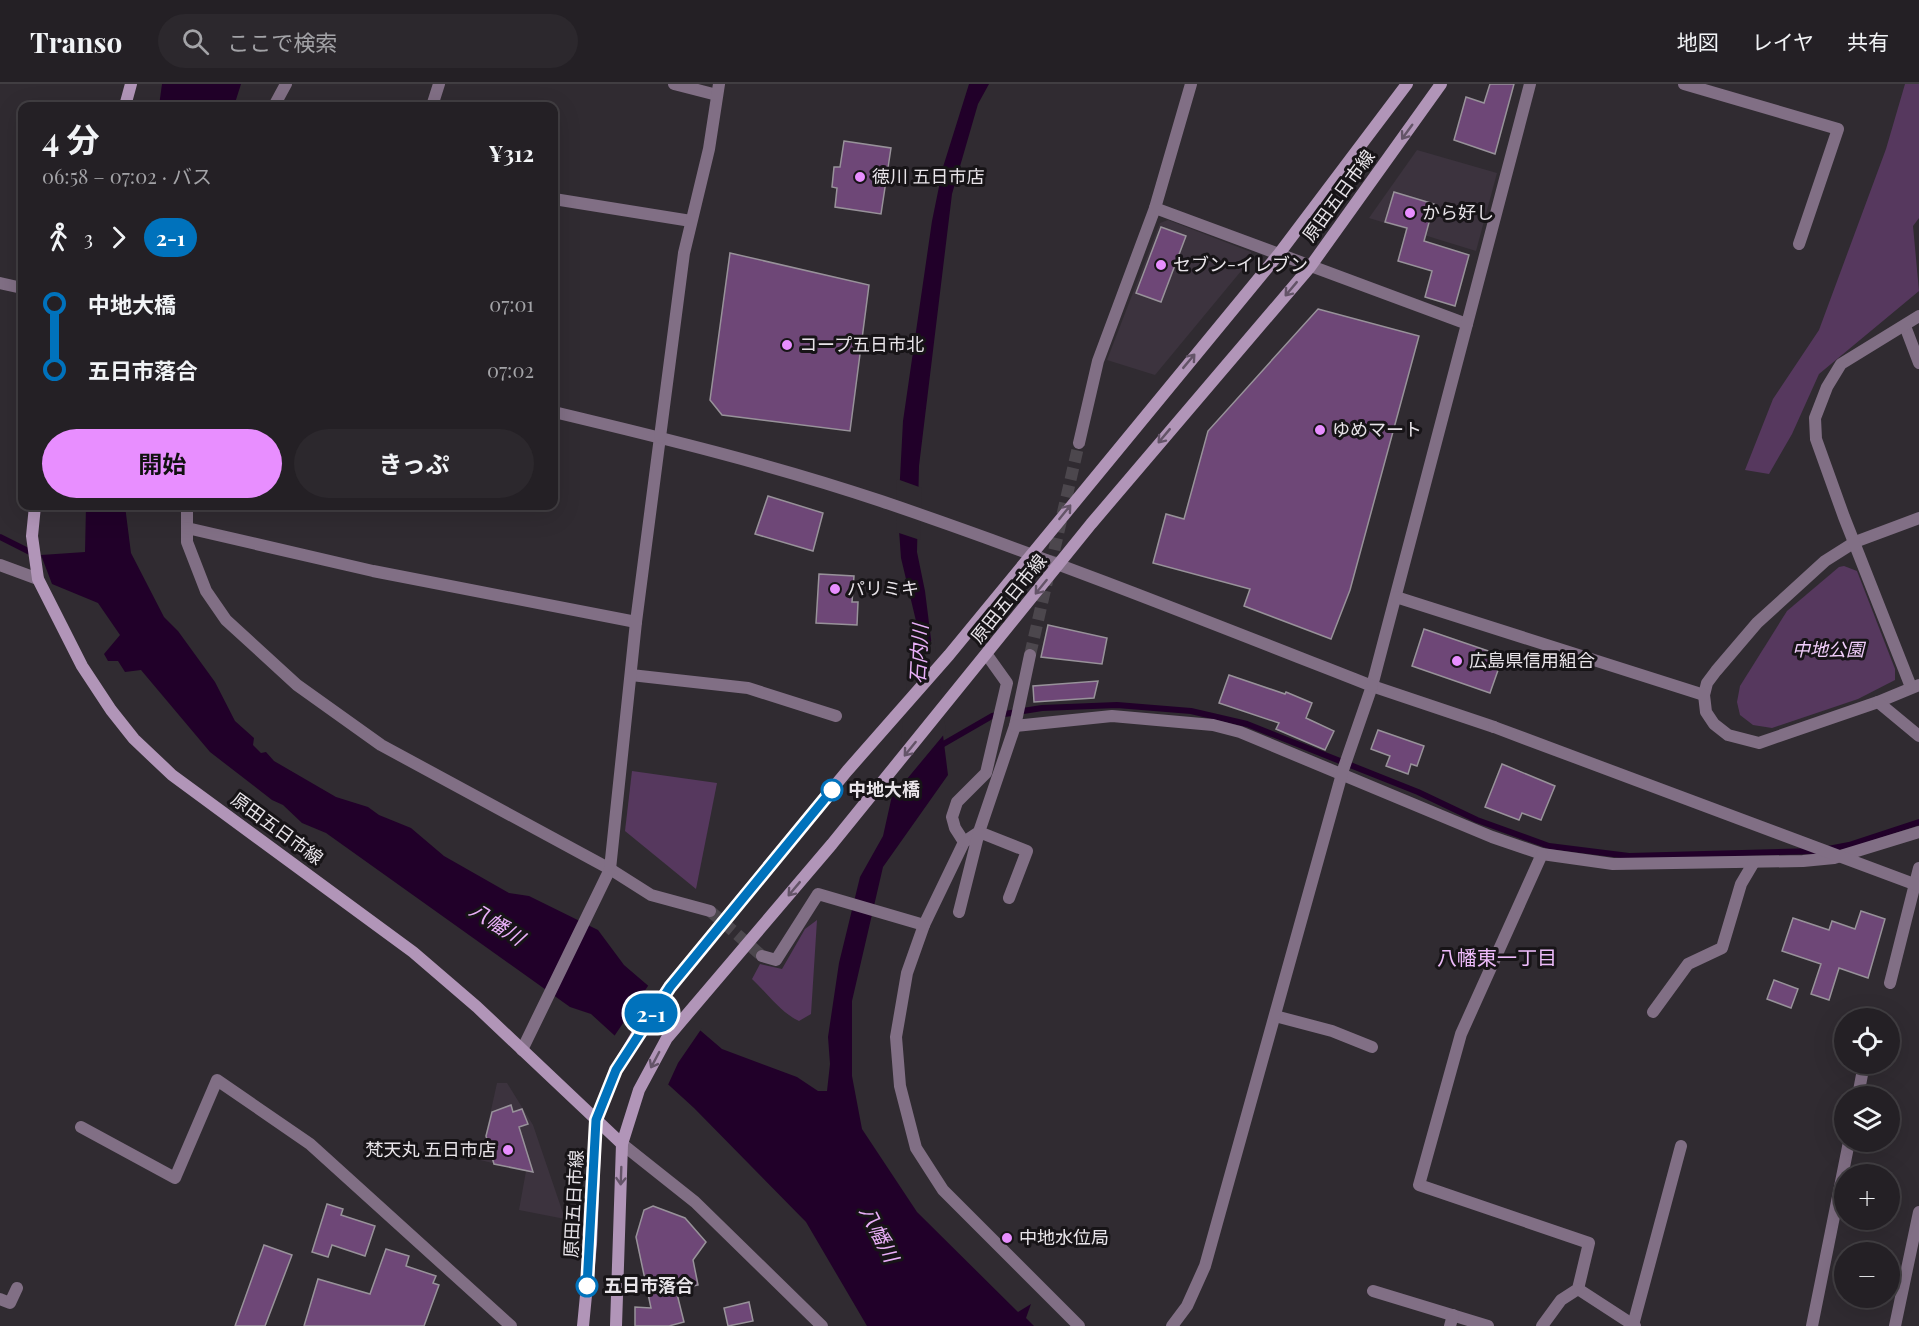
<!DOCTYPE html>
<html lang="ja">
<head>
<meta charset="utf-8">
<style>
	body { margin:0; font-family:"Playfair Display","Noto Sans JP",serif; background:#2c282d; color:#f1f3f6; height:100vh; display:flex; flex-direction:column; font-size:22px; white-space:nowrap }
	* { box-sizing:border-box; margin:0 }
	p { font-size:20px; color:#a3a3a7 }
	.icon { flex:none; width:33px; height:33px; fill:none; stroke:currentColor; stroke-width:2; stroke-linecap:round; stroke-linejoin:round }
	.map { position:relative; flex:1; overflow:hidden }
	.side { position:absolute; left:18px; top:18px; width:540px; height:408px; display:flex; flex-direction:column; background:#242025; border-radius:12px; box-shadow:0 6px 24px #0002,0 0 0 2px #413e42 }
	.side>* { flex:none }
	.badge { padding:0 12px; border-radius:20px; font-size:21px; line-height:39px }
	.fabs { position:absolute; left:1834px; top:924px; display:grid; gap:12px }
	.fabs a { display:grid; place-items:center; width:66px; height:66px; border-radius:50%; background:#242025; box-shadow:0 6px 24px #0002,0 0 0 2px #413e42; font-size:30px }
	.map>.badge { position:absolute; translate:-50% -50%; box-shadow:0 0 0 3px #fff }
	.legs { display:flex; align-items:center; gap:9px; height:66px; padding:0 24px; font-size:20px }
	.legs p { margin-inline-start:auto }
	.summary { display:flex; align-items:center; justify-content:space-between; height:102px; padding:0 24px }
	h1 { font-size:33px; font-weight:700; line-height:45px }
	.cta { display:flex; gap:12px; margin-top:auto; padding:12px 24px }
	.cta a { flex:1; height:69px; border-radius:36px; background:#e88eff; color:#111; font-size:24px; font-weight:700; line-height:69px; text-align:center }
	.cta a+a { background:#2c282d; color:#f1f3f6 }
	ul { padding:0 24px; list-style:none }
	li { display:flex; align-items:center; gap:21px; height:66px; font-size:22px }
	li i { display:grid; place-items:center; width:9px; height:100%; margin:0 8px; background:currentColor }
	li i::after { content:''; width:15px; height:15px; margin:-8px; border:4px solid; border-radius:50%; background:#242025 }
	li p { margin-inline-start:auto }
	li:first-child i { background:linear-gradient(#0000 50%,currentColor 0) }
	li:last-child i { background:linear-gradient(currentColor 50%,#0000 0) }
	header { display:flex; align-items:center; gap:36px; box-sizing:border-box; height:84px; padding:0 30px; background:#242025; border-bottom:2px solid #413e42 }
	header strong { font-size:28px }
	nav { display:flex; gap:33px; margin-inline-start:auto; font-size:21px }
	.search { width:420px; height:54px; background:#2c282d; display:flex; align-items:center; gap:15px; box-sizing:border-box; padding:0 21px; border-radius:33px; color:#a3a3a7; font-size:22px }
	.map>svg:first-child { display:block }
	.built { fill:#3c333e }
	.green { fill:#56385e }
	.water { fill:#210029 }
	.pier { fill:#302b31 }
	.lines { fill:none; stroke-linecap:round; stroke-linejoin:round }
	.stream { stroke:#210029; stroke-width:6 }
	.building { fill:#6e4777; stroke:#98929a; stroke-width:1.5 }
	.minor-tunnel { stroke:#4c474d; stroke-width:12; stroke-dasharray:12 6; stroke-linecap:butt }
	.minor { stroke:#816f85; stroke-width:12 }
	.tertiary { stroke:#816f85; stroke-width:12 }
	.secondary { stroke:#b195b8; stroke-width:12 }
	.minor-bridge { stroke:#816f85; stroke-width:12 }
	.oneway { stroke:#645468 }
	.line-1-casing { stroke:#fff; stroke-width:14 }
	.line-1 { stroke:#0072bc; stroke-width:9 }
	.poi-dot { fill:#e88eff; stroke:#171417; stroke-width:2 }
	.stop-1-dot { fill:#fff; stroke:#0072bc; stroke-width:3 }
	.labels { text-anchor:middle; stroke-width:6; stroke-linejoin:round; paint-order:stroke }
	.poi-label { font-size:18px; fill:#e8e4e9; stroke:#171417; text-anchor:start }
	.street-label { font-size:18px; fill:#e8e4e9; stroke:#171417 }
	.park-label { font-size:18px; font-style:italic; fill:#f2cefb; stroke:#171417 }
	.stop-label { font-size:18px; font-weight:bold; fill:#e8e4e9; stroke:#171417; text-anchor:start }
	.water-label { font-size:20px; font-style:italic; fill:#e9aff8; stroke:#171417 }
	.neighbourhood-label { font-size:20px; fill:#edbbfa; stroke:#171417 }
</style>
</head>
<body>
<header>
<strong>Transo</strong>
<div class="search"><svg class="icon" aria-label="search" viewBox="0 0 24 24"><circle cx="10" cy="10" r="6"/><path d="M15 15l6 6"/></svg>ここで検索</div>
<nav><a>地図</a><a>レイヤ</a><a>共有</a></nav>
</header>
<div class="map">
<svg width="1919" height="1242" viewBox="0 0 1919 1242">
	<rect width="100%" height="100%" fill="#302b31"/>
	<g class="built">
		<polygon points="1417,66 1497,89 1476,167 1369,134"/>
		<polygon points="1168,136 1251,168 1251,175 1155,291 1107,276 1160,139"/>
		<polygon points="497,999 507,999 533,1041 565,1135 519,1126 526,1087 480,1076"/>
	</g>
	<g class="green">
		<polygon points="1905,0 1919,0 1919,134 1913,142 1919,207 1819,290 1792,350 1769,390 1745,386 1773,315 1819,246 1886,65"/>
		<polygon points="1844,482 1857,487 1895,585 1895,596 1858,615 1772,644 1753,641 1740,631 1737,618 1740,602 1787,527 1839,483"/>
		<polygon points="632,687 717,699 696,805 625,747"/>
		<path d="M 817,836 L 811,930 L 799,937 C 781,929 767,909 752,895 L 760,880 L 782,885 L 805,845 Z"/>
	</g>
	<g class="water">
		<polygon points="162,0 241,0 234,22 159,22"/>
		<polygon points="969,0 989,0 978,20 952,110 919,382 917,468 925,507 948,691 883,783 852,917 852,992 862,1045 917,1128 1018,1228 1031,1220 1026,1234 1034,1242 867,1242 806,1138 694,1024 591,930 570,923 326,749 302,739 283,721 272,716 210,668 141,586 125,588 118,577 108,577 104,570 120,551 98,519 52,500 41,471 85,468 86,422 125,422 131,469 164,533 178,547 215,598 235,637 254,654 253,661 261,669 266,668 274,677 336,713 368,723 379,731 411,744 444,772 509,809 529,812 598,846 624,881 722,965 797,993 818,1007 827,1007 830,980 828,953 839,879 860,793 883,752 904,658 916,537 901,474 898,432 903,337 932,137 943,83"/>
	</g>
	<g class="pier">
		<polygon points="897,395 922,404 920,456 896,448"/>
		<polygon points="934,554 946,648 887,719 901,657 908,586"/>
		<polygon points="650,899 702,944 678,979 667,1003 613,954"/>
	</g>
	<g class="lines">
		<g class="stream">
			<polyline points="0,453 34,470"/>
			<polyline points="940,662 992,632 1042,624 1117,621 1191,627 1247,640 1418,708 1477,736 1549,762 1629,772 1818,767"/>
			<polyline points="1828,765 1849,761 1919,738"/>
		</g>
	</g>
	<g class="building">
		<polygon points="1490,0 1514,0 1495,70 1454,56 1466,13 1484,19"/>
		<polygon points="844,57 891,64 881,130 835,123 837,104 832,103 834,83 840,83"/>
		<polygon points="1394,108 1434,120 1424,157 1469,171 1455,222 1425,213 1432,187 1398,177 1407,144 1385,138"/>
		<polygon points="1161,143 1186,152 1161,218 1136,209"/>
		<polygon points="730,169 869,201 850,347 722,331 710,316"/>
		<polygon points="1318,225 1419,252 1350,506 1331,555 1244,522 1250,505 1153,479 1166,430 1184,435 1208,347"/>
		<polygon points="768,412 823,429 813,467 755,450"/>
		<polygon points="819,490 854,492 852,518 858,518 857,541 816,539"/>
		<polygon points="1048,541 1107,554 1102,580 1041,573"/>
		<polygon points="1424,545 1503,572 1490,609 1412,582"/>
		<polygon points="1229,591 1285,610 1286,608 1312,619 1306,634 1334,647 1325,666 1276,645 1279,639 1219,619"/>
		<polygon points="1098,597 1094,614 1034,618 1033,602"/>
		<polygon points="1378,646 1424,662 1417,682 1411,680 1408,690 1386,682 1390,672 1371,665"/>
		<polygon points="1502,680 1555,702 1541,736 1522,729 1519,736 1485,723"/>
		<polygon points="1861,827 1885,835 1868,894 1839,884 1829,916 1811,910 1821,880 1782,867 1793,834 1829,846 1832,837 1855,845"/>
		<polygon points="1774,896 1798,905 1791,924 1767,915"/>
		<polygon points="511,1021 513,1028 522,1025 528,1040 519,1043 533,1088 494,1080 486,1052 492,1028"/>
		<polygon points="327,1120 343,1125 341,1131 375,1142 365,1172 332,1161 328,1173 312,1168"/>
		<polygon points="653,1122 685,1134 706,1158 693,1176 698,1201 676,1206 684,1238 669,1242 635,1242 635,1223 651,1224 636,1153 644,1126"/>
		<polygon points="264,1161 292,1171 265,1242 235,1242"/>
		<polygon points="386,1165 409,1172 406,1182 436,1192 433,1199 439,1201 424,1242 304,1242 318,1195 370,1210"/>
		<polygon points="749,1218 753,1237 728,1242 724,1224"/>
	</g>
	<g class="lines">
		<g class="minor-tunnel">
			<polyline points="1030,571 1079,359"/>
			<polyline points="710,827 762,872"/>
		</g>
		<g class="minor">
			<polyline points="674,0 717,11"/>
			<polyline points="1684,0 1838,45 1799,160"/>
			<polyline points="274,22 286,0"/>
			<polyline points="432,22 439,0"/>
			<polyline points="554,115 691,137"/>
			<polyline points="1155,124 1467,240"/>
			<polyline points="1905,242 1919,279"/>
			<polyline points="1079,359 1098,277 1155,124 1191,0"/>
			<polyline points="187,422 187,458 206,507 226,536 297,601 381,661 610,785 651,811 710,827"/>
			<polyline points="1919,434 1855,458 1825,477 1757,539 1716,587 1707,599 1704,611 1706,628 1714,640 1728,651 1759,659 1878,618 1919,601"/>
			<polyline points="187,444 373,487 636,538"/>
			<polyline points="0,481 38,495"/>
			<polyline points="1030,571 1015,642 979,748 964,758 924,841 907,889 896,953 900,1002 916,1064 943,1106 1079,1242"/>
			<polyline points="631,591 748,604 836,632"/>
			<polyline points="1372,602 1494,643"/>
			<polyline points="1911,603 1844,433 1816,355 1815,334 1827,303 1841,280 1919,232"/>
			<polyline points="1878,618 1919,652"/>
			<polyline points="1015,642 1112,632 1213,641 1240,648 1492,753 1542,770 1613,780 1803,777 1834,774 1919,748"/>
			<polyline points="964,758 955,744 952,733 957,718 986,689 1007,599 987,571"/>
			<polyline points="1542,770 1461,950 1419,1101 1589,1159 1578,1205 1561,1216 1542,1242"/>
			<polyline points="959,828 979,748 1027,767 1009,814"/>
			<polyline points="762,872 776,876 818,810 924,841"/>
			<polyline points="1890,899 1919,784"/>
			<polyline points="1653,928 1688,880 1722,864 1741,800 1754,778"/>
			<polyline points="1275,932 1332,947 1372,963"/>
			<polyline points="522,966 610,785 636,538 660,353"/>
			<polyline points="1858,1012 1864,980"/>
			<polyline points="81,1043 175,1094 217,996 310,1060 511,1242"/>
			<polyline points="1578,1205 1635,1242"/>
			<polyline points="1373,1207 1488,1242"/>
			<polyline points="0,1215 10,1219 17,1204"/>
			<polyline points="1633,1241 1681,1062"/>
			<polyline points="1172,1242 1187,1222 1205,1182 1343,686 1372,602 1530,0"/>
			<polyline points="1450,1242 1453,1231"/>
			<polyline points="1812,1242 1849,1058"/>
			<polyline points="1895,1242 1919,1128"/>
		</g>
		<g class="tertiary">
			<polyline points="0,199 22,204"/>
			<path d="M 554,328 C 663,354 774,381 881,417 C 1046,473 1209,538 1372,602"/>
			<polyline points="660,353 684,169 709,65 719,0"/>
			<polyline points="1396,513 1704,611"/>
			<polyline points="622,1060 695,1118 822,1242"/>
		</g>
		<g class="secondary">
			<polyline points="125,22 131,0"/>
			<polyline points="35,422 32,452 38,495 82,582 111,626 134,655 172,691 413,868 477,923 622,1060"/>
			<polyline points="583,1242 591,1160 596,1036 616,986 642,942 670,902 847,687 949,571 1278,171 1407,0"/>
			<polyline points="616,1242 622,1060 639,1006 667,954 832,760 1091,440 1310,183 1441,0"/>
		</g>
		<polyline class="minor-bridge" points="1494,643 1919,802"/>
	</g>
	<defs><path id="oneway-shaft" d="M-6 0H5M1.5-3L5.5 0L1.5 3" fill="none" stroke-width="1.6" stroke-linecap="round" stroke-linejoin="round" transform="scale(1.5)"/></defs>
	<g class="oneway">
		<use href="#oneway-shaft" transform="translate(1407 48) rotate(126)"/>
		<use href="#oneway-shaft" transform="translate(1291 205) rotate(130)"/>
		<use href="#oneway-shaft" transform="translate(1189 277) rotate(-50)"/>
		<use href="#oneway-shaft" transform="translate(1164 352) rotate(130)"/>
		<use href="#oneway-shaft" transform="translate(1065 428) rotate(-51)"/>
		<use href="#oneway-shaft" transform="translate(1041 503) rotate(129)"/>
		<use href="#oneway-shaft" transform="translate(910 665) rotate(129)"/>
		<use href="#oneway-shaft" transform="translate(794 805) rotate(130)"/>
		<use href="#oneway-shaft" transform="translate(655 976) rotate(118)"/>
		<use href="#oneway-shaft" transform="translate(621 1092) rotate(92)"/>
	</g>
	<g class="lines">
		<defs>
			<polyline id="line-1" points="587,1202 596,1036 616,986 670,903 832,706"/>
		</defs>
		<use href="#line-1" class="line-1-casing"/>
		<use href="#line-1" class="line-1"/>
	</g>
	<g class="poi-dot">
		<circle cx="860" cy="93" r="6"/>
		<circle cx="1410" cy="129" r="6"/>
		<circle cx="1161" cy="181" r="6"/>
		<circle cx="787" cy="261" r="6"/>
		<circle cx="1320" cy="346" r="6"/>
		<circle cx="835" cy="505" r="6"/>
		<circle cx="1457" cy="577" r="6"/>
		<circle cx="508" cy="1066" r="6"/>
		<circle cx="1007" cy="1154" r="6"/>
	</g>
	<g class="stop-1-dot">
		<circle cx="832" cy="706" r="10"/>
		<circle cx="587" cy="1202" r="10"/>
	</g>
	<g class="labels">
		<g class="poi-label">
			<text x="872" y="99">徳川 五日市店</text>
			<text x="1422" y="135">から好し</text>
			<text x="1173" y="187">セブン-イレブン</text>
			<text x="799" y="267">コープ五日市北</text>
			<text x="1332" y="352">ゆめマート</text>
			<text x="847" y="511">パリミキ</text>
			<text x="1469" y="583">広島県信用組合</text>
			<text x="496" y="1072" text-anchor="end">梵天丸 五日市店</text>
			<text x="1019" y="1160">中地水位局</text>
		</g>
		<g class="street-label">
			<text transform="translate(1339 112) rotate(-54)" y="6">原田五日市線</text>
			<text transform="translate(1009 515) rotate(-51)" y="6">原田五日市線</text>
			<text transform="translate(277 745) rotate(36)" y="6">原田五日市線</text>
			<text transform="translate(574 1120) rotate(-87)" y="6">原田五日市線</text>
		</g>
		<g class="park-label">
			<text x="1828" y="572">中地公園</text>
		</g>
		<g class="stop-label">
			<text x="848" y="712">中地大橋</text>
			<text x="604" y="1208">五日市落合</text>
		</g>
		<g class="water-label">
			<text transform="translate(919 570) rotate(-87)" y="7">石内川</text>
			<text transform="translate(497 840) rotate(33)" y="7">八幡川</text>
			<text transform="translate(879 1150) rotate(63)" y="7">八幡川</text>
		</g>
		<g class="neighbourhood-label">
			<text x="1497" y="881">八幡東一丁目</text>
		</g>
	</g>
</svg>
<div class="fabs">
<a><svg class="icon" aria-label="locate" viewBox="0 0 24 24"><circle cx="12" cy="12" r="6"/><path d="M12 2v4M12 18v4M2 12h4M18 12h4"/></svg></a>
<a><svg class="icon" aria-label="layers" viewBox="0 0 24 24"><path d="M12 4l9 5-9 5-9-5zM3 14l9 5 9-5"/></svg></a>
<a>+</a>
<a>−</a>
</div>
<b class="badge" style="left:651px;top:929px;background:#0072bc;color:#fff">2-1</b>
<section class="side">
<div class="summary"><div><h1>4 分</h1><p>06:58 – 07:02 · バス</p></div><b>¥312</b></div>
<div class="legs"><svg class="icon" aria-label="walk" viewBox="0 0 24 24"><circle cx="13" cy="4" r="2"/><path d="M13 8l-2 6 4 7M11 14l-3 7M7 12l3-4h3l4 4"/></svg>3<svg class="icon" aria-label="forward" viewBox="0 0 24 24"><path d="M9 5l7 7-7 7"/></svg><b class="badge" style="background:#0072bc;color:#fff">2-1</b></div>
<ul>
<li><i style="color:#0072bc"></i><b>中地大橋</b><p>07:01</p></li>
<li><i style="color:#0072bc"></i><b>五日市落合</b><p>07:02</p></li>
</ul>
<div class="cta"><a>開始</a><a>きっぷ</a></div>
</section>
</div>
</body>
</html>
